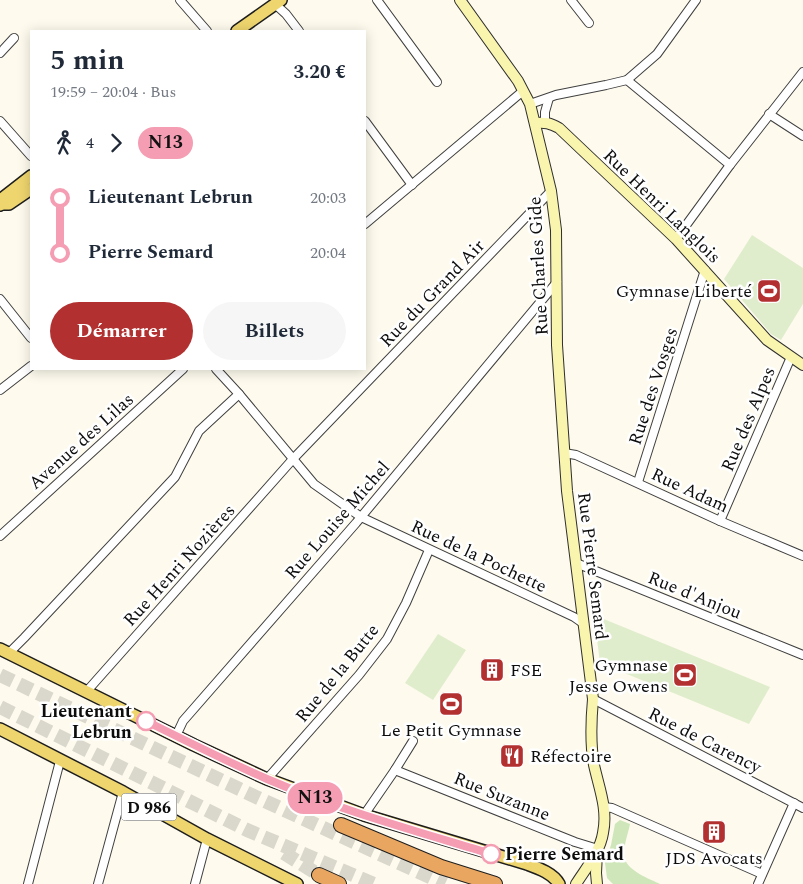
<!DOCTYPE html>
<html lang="fr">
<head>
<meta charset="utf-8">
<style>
	body { margin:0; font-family:Spectral,serif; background:#f6f6f7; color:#1f2937; height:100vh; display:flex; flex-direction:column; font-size:19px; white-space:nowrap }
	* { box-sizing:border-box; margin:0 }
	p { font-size:16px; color:#747a83 }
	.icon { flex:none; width:28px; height:28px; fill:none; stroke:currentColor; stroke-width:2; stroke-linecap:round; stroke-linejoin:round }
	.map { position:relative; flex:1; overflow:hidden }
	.drawer { position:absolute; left:30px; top:30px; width:336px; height:340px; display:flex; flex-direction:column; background:#fff; border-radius:0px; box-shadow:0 2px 12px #0003 }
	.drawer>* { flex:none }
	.badge { padding:0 10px; border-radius:16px; font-size:18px; line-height:32px }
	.map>.badge { position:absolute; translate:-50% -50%; box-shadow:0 0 0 2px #fff }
	.legs { display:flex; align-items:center; gap:8px; height:55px; padding:0 20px; font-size:16px }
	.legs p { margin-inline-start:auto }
	.headline { display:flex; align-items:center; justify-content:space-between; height:85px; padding:0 20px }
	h1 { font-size:28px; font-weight:700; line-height:38px }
	.action { display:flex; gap:10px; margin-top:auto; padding:10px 20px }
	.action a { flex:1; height:58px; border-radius:30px; background:#b23030; color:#fff; font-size:20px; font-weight:700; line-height:58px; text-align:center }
	.action a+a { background:#f6f6f7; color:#1f2937 }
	ul { padding:0 20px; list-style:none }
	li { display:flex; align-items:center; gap:18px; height:55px; font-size:19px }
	li i { display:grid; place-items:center; width:8px; height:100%; margin:0 6px; background:currentColor }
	li i::after { content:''; width:12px; height:12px; margin:-6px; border:4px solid; border-radius:50%; background:#fff }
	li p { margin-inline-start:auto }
	li:first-child i { background:linear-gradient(#0000 50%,currentColor 0) }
	li:last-child i { background:linear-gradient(currentColor 50%,#0000 0) }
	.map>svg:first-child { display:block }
	.green { fill:#cfe6ba }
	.pitch { fill:#e0edcc }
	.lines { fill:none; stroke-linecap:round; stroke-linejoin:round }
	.highway-tunnel { stroke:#dad7cc; stroke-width:14; stroke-dasharray:14 7; stroke-linecap:butt }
	.street-casing { stroke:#404040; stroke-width:10 }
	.secondary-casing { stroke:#2f2f2f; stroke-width:12 }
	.primary-casing { stroke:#1e1e1e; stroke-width:14 }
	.highway-casing { stroke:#1e1e1e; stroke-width:16 }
	.street { stroke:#fff; stroke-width:8 }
	.secondary { stroke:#f9f4ae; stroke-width:10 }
	.primary { stroke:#eed56e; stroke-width:11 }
	.highway { stroke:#e9a661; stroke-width:14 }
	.line-1-casing { stroke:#fff; stroke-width:11 }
	.line-1 { stroke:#f59eb3; stroke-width:8 }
	.stop-1-dot { fill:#fff; stroke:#f59eb3; stroke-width:2.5 }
	.labels { text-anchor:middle; stroke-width:5; stroke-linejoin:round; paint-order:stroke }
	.shield { fill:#fff; stroke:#565656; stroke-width:1 }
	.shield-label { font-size:16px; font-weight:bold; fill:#0d0d0d }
	.street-label { font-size:18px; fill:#0d0d0d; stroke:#fff }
	.poi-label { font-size:18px; fill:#0d0d0d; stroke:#fff; text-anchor:end }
	.stop-label { font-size:18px; font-weight:bold; fill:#0d0d0d; stroke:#fff; text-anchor:end }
</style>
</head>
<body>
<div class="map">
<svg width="803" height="884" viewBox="0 0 803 884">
	<rect width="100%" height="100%" fill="#fefbee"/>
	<path class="green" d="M 620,820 L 630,824 C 628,835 622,848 625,859 C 628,871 650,879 660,884 L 613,884 L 607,878 L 605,863 L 611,845 L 615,824 Z"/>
	<g class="pitch">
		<polygon points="752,235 803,268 803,304 781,340 771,334 724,279"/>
		<polygon points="594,615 770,687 749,724 600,663"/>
		<polygon points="438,634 466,650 433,700 405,683"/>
	</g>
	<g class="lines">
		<g class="highway-tunnel">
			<polyline points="0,675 256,797 445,884"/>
			<polyline points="0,707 247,830 374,884"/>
			<polyline points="284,853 319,875"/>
		</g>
		<defs>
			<g id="street">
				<polyline points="180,0 207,31"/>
				<polyline points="377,0 437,82"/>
				<polyline points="571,0 589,23"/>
				<polyline points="275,4 286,14 299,31"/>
				<polyline points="0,53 14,38"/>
				<polyline points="627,80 730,165"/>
				<polyline points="530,104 556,95 606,85 627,80 657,54 696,0"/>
				<polyline points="769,114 803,136"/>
				<polyline points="0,121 31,156"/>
				<polyline points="365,121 412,185"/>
				<polyline points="545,122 545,112 549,98"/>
				<polyline points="365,224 523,91"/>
				<polyline points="676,239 730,165 803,72"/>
				<polyline points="0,299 31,338"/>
				<polyline points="216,369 239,394 314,484 361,517 574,617 584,624"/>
				<polyline points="0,390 31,366"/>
				<polyline points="564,453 576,455 720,521 803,556"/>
				<polyline points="638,482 705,270"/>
				<polyline points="720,521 791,357"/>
				<polyline points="0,536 183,369"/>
				<polyline points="576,563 803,655"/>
				<polyline points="9,653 24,638 175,477 199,431 239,394"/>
				<polyline points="87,691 293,459 551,191"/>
				<polyline points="593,699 803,808"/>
				<polyline points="176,736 183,721 356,523 557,282"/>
				<polyline points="395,770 575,842 598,849"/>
				<polyline points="267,779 359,675 387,639 406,603 429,550"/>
				<polyline points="604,807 612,808 762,874"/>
				<polyline points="364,815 395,770 413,741"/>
				<polyline points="28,884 60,761"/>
				<polyline points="98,884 123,792"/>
				<polyline points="195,884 207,839"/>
				<polyline points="758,884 794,803"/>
			</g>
			<g id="secondary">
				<path d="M 460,0 L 518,81 L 530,104 L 551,191 L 556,230 L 557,345 L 567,491 L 593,699 C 591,721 590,743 594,765 C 599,788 608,809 603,833 C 600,852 586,868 576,884"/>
				<path d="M 535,123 C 545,122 550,123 559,128 L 676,239 L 767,340 L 803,365"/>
				<polyline points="597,884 596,873 597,853"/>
			</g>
			<g id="primary">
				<polyline points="237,31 281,0"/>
				<polyline points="0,204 9,204 31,189"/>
				<polyline points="0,205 4,197 31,176"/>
				<path d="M 0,649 L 194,745 L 267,779 L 364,815 L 527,864 C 538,868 553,873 559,884"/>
				<polyline points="0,729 123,792 207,839 297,884"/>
			</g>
			<g id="highway">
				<polyline points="341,825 441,867 495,884"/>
				<polyline points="319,875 339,884"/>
			</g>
		</defs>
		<use href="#street" class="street-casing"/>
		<use href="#secondary" class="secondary-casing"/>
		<use href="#primary" class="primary-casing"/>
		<use href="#highway" class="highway-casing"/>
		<use href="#street" class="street"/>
		<use href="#secondary" class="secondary"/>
		<use href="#primary" class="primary"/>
		<use href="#highway" class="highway"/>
	</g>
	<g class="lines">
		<defs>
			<path id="line-1" d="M 146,721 C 186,741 226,761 267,779 C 339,810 416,831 491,854"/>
		</defs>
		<use href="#line-1" class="line-1-casing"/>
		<use href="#line-1" class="line-1"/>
	</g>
	<defs>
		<symbol id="stadium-square" viewBox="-11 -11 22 22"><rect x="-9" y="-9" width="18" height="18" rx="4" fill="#b23030" stroke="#fff"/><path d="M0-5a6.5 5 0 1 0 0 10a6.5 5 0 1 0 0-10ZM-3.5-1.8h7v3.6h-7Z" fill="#fff"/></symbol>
		<symbol id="building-square" viewBox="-11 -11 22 22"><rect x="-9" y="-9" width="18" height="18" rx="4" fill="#b23030" stroke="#fff"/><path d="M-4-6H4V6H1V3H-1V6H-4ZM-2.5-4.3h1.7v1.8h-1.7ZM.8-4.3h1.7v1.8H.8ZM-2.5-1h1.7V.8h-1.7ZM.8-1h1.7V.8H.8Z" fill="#fff"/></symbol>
		<symbol id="restaurant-square" viewBox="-11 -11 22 22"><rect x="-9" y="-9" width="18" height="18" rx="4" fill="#b23030" stroke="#fff"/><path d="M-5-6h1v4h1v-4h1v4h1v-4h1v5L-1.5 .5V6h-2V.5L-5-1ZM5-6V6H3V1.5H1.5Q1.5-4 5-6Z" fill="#fff"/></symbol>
	</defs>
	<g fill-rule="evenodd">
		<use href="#stadium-square" x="755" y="277" width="28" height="28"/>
		<use href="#building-square" x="478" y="656" width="28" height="28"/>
		<use href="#stadium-square" x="671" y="661" width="28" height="28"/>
		<use href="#stadium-square" x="437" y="690" width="28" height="28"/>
		<use href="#restaurant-square" x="498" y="742" width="28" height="28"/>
		<use href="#building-square" x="700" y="818" width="28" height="28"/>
	</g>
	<g class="stop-1-dot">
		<circle cx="146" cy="721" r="9"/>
		<circle cx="491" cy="854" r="9"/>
	</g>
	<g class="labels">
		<rect class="shield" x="121.5" y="793.5" width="55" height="27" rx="4"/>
		<g class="shield-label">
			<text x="149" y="813">D 986</text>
		</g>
		<g class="street-label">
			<text transform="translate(662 206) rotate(44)" y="6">Rue Henri Langlois</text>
			<text transform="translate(538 266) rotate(-93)" y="6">Rue Charles Gide</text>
			<text transform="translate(432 293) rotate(-46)" y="6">Rue du Grand Air</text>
			<text transform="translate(653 386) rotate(-72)" y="6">Rue des Vosges</text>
			<text transform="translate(748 419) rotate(-67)" y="6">Rue des Alpes</text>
			<text transform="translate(81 441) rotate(-42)" y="6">Avenue des Lilas</text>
			<text transform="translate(690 490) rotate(25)" y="6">Rue Adam</text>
			<text transform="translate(337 520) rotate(-49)" y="6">Rue Louise Michel</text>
			<text transform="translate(479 556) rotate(25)" y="6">Rue de la Pochette</text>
			<text transform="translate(179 565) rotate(-48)" y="6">Rue Henri Nozières</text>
			<text transform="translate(593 566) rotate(83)" y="6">Rue Pierre Semard</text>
			<text transform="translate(695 595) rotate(22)" y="6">Rue d'Anjou</text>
			<text transform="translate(337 673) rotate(-51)" y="6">Rue de la Butte</text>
			<text transform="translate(705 740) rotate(27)" y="6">Rue de Carency</text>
			<text transform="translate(502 796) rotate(22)" y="6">Rue Suzanne</text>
		</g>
		<g class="poi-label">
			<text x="752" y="297">Gymnase Liberté</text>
			<text x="668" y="671">Gymnase<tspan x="668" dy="21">Jesse Owens</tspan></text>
			<text x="510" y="676" text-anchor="start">FSE</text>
			<text x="451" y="736" text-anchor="middle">Le Petit Gymnase</text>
			<text x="530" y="762" text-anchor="start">Réfectoire</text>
			<text x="714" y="864" text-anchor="middle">JDS Avocats</text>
		</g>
		<g class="stop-label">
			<text x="132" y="717">Lieutenant<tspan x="132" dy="21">Lebrun</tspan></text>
			<text x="505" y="860" text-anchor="start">Pierre Semard</text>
		</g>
	</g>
</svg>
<b class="badge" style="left:315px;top:798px;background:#f59eb3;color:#111">N13</b>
<section class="drawer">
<div class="headline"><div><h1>5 min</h1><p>19:59 – 20:04 · Bus</p></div><b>3.20 €</b></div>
<div class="legs"><svg class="icon" aria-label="walk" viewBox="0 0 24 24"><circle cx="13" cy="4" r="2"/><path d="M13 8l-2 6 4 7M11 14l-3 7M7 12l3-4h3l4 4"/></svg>4<svg class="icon" aria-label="forward" viewBox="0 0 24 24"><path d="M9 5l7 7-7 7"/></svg><b class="badge" style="background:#f59eb3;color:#111">N13</b></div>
<ul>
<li><i style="color:#f59eb3"></i><b>Lieutenant Lebrun</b><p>20:03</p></li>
<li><i style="color:#f59eb3"></i><b>Pierre Semard</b><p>20:04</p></li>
</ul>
<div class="action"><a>Démarrer</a><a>Billets</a></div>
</section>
</div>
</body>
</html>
